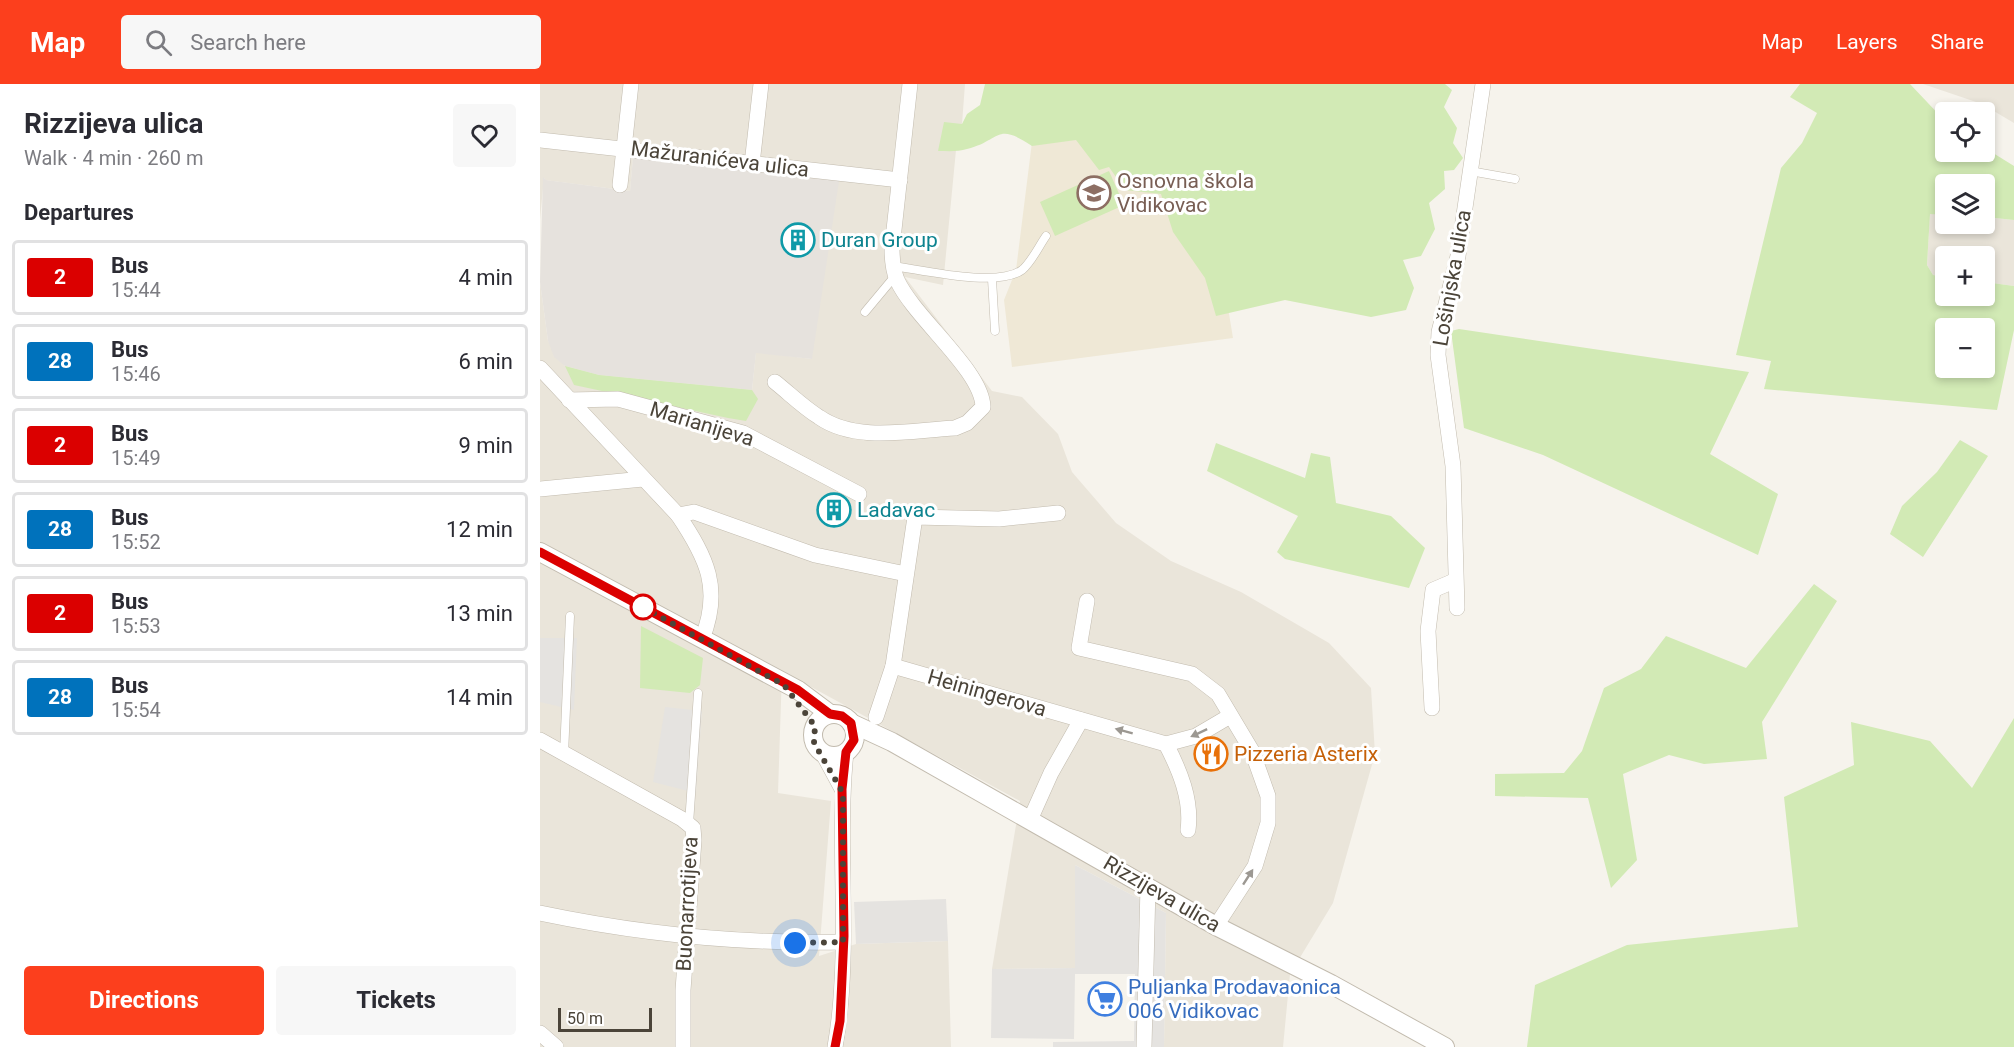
<!DOCTYPE html>
<html lang="en">
<head>
<meta charset="utf-8">
<style>
	body { margin:0; font-family:Roboto,sans-serif; background:#f7f7f7; color:#2b2b33; height:100vh; display:flex; flex-direction:column; font-size:22px; white-space:nowrap }
	* { box-sizing:border-box; margin:0 }
	p { font-size:20px; color:#7c7c81 }
	.icon { flex:none; width:33px; height:33px; fill:none; stroke:currentColor; stroke-width:2; stroke-linecap:round; stroke-linejoin:round }
	.map { position:relative; flex:1; overflow:hidden }
	.panel { display:flex; flex-direction:column; background:#fff; width:540px }
	.panel>* { flex:none }
	.badge { padding:0 12px; border-radius:4px; font-size:21px; line-height:39px }
	.tools { position:absolute; left:1395px; top:18px; display:grid; gap:12px }
	.tools a { display:grid; place-items:center; width:60px; height:60px; border-radius:6px; background:#fff; box-shadow:0 3px 9px #0003; font-size:30px }
	.scale { position:absolute; left:18px; bottom:15px; width:94px; box-sizing:border-box; padding-left:6px; border:3px solid #4b4439; border-top:0; font-size:16px; line-height:21px; white-space:nowrap; color:#4b4439; -webkit-text-stroke:4px #fff; paint-order:stroke }
	.you { position:absolute; width:30px; height:30px; margin:-15px; border:4px solid #fff; border-radius:50%; background:#1a73e8; box-shadow:0 0 0 9px #1a73e833 }
	.map>.badge { position:absolute; translate:-50% -50%; box-shadow:0 0 0 3px #fff }
	h2 { padding:0 24px; font-size:22px; line-height:54px }
	.round { display:grid; place-items:center; flex:none; width:63px; height:63px; border-radius:6px; background:#f7f7f7 }
	.headline { display:flex; align-items:center; justify-content:space-between; height:102px; padding:0 24px }
	h1 { font-size:28px; font-weight:700; line-height:45px }
	.cta { display:flex; gap:12px; margin-top:auto; padding:12px 24px }
	.cta a { flex:1; height:69px; border-radius:6px; background:#fc3f1d; color:#fff; font-size:24px; font-weight:700; line-height:69px; text-align:center }
	.cta a+a { background:#f7f7f7; color:#2b2b33 }
	ul { padding:0; list-style:none }
	li { display:flex; align-items:center; gap:18px; height:75px; margin:0 12px 9px; padding:0 12px; border:3px solid #e1e1e2; border-radius:6px }
	li div { flex:1 }
	li b { display:block; font-size:22px }
	li em { font-style:normal }
	li .badge { min-width:66px; font-weight:700; text-align:center }
	header { display:flex; align-items:center; gap:36px; box-sizing:border-box; height:84px; padding:0 30px; background:#fc3f1d; color:#fff }
	header strong { font-size:28px }
	nav { display:flex; gap:33px; margin-inline-start:auto; font-size:21px }
	.search { width:420px; height:54px; background:#f7f7f7; display:flex; align-items:center; gap:15px; box-sizing:border-box; padding:0 21px; border-radius:6px; color:#7c7c81; font-size:22px }
	main { display:flex; flex:1; min-height:0 }
	.map>svg:first-child { display:block }
	.residential { fill:#eae5da }
	.industrial { fill:#e6e2dd }
	.education { fill:#efe8d6 }
	.green { fill:#d2eab5; fill-rule:evenodd }
	.parking { fill:#e5e3e0 }
	.lines { fill:none; stroke-linecap:round; stroke-linejoin:round }
	.service-casing { stroke:#c2bbae; stroke-width:9 }
	.minor-casing { stroke:#c2bbae; stroke-width:16 }
	.tertiary-casing { stroke:#c2bbae; stroke-width:20 }
	.service { stroke:#fff; stroke-width:8 }
	.minor { stroke:#fff; stroke-width:15 }
	.tertiary { stroke:#fff; stroke-width:18 }
	.oneway { fill:#9c9892 }
	.line-casing { stroke:#fff; stroke-width:14 }
	.line { stroke:#db0000; stroke-width:9 }
	.walk { stroke:#4b4439; stroke-width:6; stroke-dasharray:0 10.8 }
	.stop-dot { fill:#fff; stroke:#db0000; stroke-width:3 }
	.labels { text-anchor:middle; stroke-width:6; stroke-linejoin:round; paint-order:stroke }
	.street-label { font-size:21px; fill:#4b4439; stroke:#fff }
	.education-label { font-size:21px; fill:#785e54; stroke:#fff; text-anchor:start }
	.culture-label { font-size:21px; fill:#0d838f; stroke:#fff; text-anchor:start }
	.food-label { font-size:21px; fill:#c56008; stroke:#fff; text-anchor:start }
	.shop-label { font-size:21px; fill:#366cbe; stroke:#fff; text-anchor:start }
</style>
</head>
<body>
<header>
<strong>Map</strong>
<div class="search"><svg class="icon" aria-label="search" viewBox="0 0 24 24"><circle cx="10" cy="10" r="6"/><path d="M15 15l6 6"/></svg>Search here</div>
<nav><a>Map</a><a>Layers</a><a>Share</a></nav>
</header>
<main>
<section class="panel">
<div class="headline"><div><h1>Rizzijeva ulica</h1><p>Walk · 4 min · 260 m</p></div><a class="round"><svg class="icon" aria-label="heart" viewBox="0 0 24 24"><path d="M12 20l-8-8c-3-5 5-10 8-4 3-6 11-1 8 4z"/></svg></a></div>
<h2>Departures</h2>
<ul>
<li><span class="badge" style="background:#db0000;color:#fff">2</span><div><b>Bus</b><p>15:44</p></div><em>4 min</em></li>
<li><span class="badge" style="background:#0072bc;color:#fff">28</span><div><b>Bus</b><p>15:46</p></div><em>6 min</em></li>
<li><span class="badge" style="background:#db0000;color:#fff">2</span><div><b>Bus</b><p>15:49</p></div><em>9 min</em></li>
<li><span class="badge" style="background:#0072bc;color:#fff">28</span><div><b>Bus</b><p>15:52</p></div><em>12 min</em></li>
<li><span class="badge" style="background:#db0000;color:#fff">2</span><div><b>Bus</b><p>15:53</p></div><em>13 min</em></li>
<li><span class="badge" style="background:#0072bc;color:#fff">28</span><div><b>Bus</b><p>15:54</p></div><em>14 min</em></li>
</ul>
<div class="cta"><a>Directions</a><a>Tickets</a></div>
</section>
<div class="map">
<svg width="1474" height="963" viewBox="0 0 1474 963">
	<rect width="100%" height="100%" fill="#f6f3ec"/>
	<g class="residential">
		<polygon points="0,0 425,0 422,40 398,67 416,66 403,201 365,193 452,307 482,313 518,350 532,388 576,439 631,477 701,508 789,559 831,604 835,670 793,819 750,890 743,963 624,963 626,829 535,781 535,884 452,885 480,717 242,587 238,709 291,717 279,872 316,860 408,857 411,963 0,963 0,198 8,257 25,282 59,291 212,306 216,268 272,275 93,74 90,107 5,96 4,94 0,135"/>
		<polygon points="1383,0 1474,0 1474,39 1442,20"/>
		<polygon points="1390,129 1405,131 1406,140 1444,140 1445,133 1474,136 1474,202 1445,198 1444,172 1406,172 1405,193 1393,191 1387,181"/>
	</g>
	<polygon class="industrial" points="93,73 299,97 272,275 216,269 212,306 59,291 25,282 14,273 8,257 0,198 3,93 6,96 90,107"/>
	<polygon class="education" points="544,28 679,169 693,254 472,283 464,216 476,186 493,50"/>
	<g class="green">
		<path d="M 445,0 L 905,0 L 912,6 L 904,23 L 917,44 L 913,59 L 923,74 L 914,86 L 904,87 L 905,105 L 889,119 L 895,145 L 881,172 L 863,176 L 874,204 L 866,226 L 831,233 L 745,216 L 676,232 L 665,194 L 633,148 L 621,110 L 585,106 L 569,83 L 559,86 L 536,56 L 492,62 C 455,37 461,57 427,65 C 418,68 407,67 398,67 L 404,38 L 422,40 L 427,30 L 440,21 Z"/>
		<path d="M 1260,0 L 1370,0 L 1405,37 L 1406,68 L 1444,68 L 1445,64 L 1474,82 L 1474,136 L 1445,133 L 1444,100 L 1406,100 L 1405,131 L 1390,130 L 1387,181 L 1393,191 L 1405,193 L 1406,212 L 1444,212 L 1445,198 L 1474,202 L 1474,246 L 1457,326 L 1224,305 L 1231,277 L 1196,271 L 1241,84 L 1262,59 L 1277,29 L 1250,13 ZM 1444,244 L 1444,284 L 1406,284 L 1406,244 Z"/>
		<polygon points="569,87 584,121 515,152 500,118"/>
		<polygon points="919,245 1209,288 1170,370 1238,410 1218,471 1003,371 924,344 911,247"/>
		<polygon points="25,282 59,291 212,306 218,315 206,337 188,334 34,301"/>
		<polygon points="1420,356 1448,372 1383,473 1350,450 1362,422 1397,388"/>
		<polygon points="676,359 765,394 771,369 790,373 796,419 851,432 885,464 869,504 745,475 737,468 758,432 667,387"/>
		<polygon points="1274,500 1297,517 1222,638 1227,675 1164,680 1129,671 1083,690 1097,776 1071,804 1048,714 955,712 955,690 1024,689 1042,667 1064,604 1101,585 1126,552 1206,584"/>
		<polygon points="101,542 163,574 160,601 150,609 100,604"/>
		<polygon points="1474,634 1474,963 987,963 995,901 1087,861 1258,843 1244,713 1314,681 1311,638 1390,657 1432,704"/>
	</g>
	<g class="parking">
		<polygon points="0,554 37,554 34,626 0,618"/>
		<polygon points="125,623 162,627 156,709 113,698"/>
		<polygon points="535,781 626,829 624,963 513,963 513,958 594,957 595,890 535,890 534,955 451,954 452,885 535,884"/>
		<polygon points="406,815 408,857 316,860 314,818"/>
	</g>
	<g class="lines">
		<defs>
			<g id="service">
				<polyline points="930,87 975,95"/>
				<path d="M 353,182 C 383,186 457,204 482,186 C 491,179 499,162 506,152"/>
				<polyline points="452,195 455,247"/>
				<polyline points="325,228 355,192"/>
				<polyline points="24,670 30,532"/>
				<polyline points="149,740 158,609"/>
			</g>
			<g id="minor">
				<polyline points="0,56 360,96"/>
				<polyline points="212,80 221,0"/>
				<polyline points="80,101 91,0"/>
				<polyline points="0,284 138,431 154,428 275,471 366,490"/>
				<path d="M 235,298 C 250,310 263,323 279,333 C 316,359 372,346 415,344 L 427,339 L 443,323 C 442,286 375,235 357,196 C 353,186 352,175 352,164 L 370,0"/>
				<polyline points="29,316 78,315 203,349 319,410"/>
				<polyline points="0,405 103,395"/>
				<path d="M 138,431 C 167,474 182,505 162,555"/>
				<polyline points="547,517 539,564 652,590 678,610 712,667 728,712 728,739 715,782 676,842"/>
				<polyline points="917,524 913,382 898,271 899,248 918,172 943,0"/>
				<polyline points="353,582 626,660 656,652 690,632"/>
				<polyline points="892,624 888,547 893,506 914,497"/>
				<polyline points="336,633 353,582 375,433 459,435 518,429"/>
				<polyline points="0,656 142,735 153,744 154,756 143,906 143,963"/>
				<path d="M 626,660 C 640,687 652,716 648,746"/>
				<polyline points="282,668 302,705"/>
				<polyline points="490,736 511,689 541,636"/>
				<path d="M 0,829 C 100,850 201,860 303,858"/>
				<polyline points="0,949 16,963"/>
				<path d="M 295,963 C 312,866 296,766 306,668"/>
				<polyline points="604,963 608,802"/>
			</g>
			<g id="tertiary">
				<polyline points="0,468 258,606 290,630"/>
				<circle cx="294" cy="651" r="21"/>
				<polyline points="311,639 352,658 676,842 791,900 905,963"/>
			</g>
		</defs>
		<use href="#service" class="service-casing"/>
		<use href="#minor" class="minor-casing"/>
		<use href="#tertiary" class="tertiary-casing"/>
		<use href="#service" class="service"/>
		<use href="#minor" class="minor"/>
		<use href="#tertiary" class="tertiary"/>
	</g>
	<defs><path id="oneway-solid" d="M-6-.8H1V-3.2L6.5 0L1 3.2V.8H-6Z" transform="scale(1.5)"/></defs>
	<g class="oneway">
		<use href="#oneway-solid" transform="translate(584 647) rotate(-165)"/>
		<use href="#oneway-solid" transform="translate(659 649) rotate(155)"/>
		<use href="#oneway-solid" transform="translate(708 793) rotate(-57)"/>
	</g>
	<g class="lines">
		<defs>
			<polyline id="line" points="0,468 258,606 290,630 302,632 311,639 314,656 306,668 302,705 304,852 300,937 295,963"/>
		</defs>
		<use href="#line" class="line-casing"/>
		<use href="#line" class="line"/>
		<polyline class="walk" points="103,523 99,521 244,601 275,642 274,659 303,709 303,858 255,859"/>
	</g>
	<defs>
		<symbol id="school-ring" viewBox="-11 -11 22 22"><circle r="9.5" fill="#fff" stroke="#8d6e63" stroke-width="1.5"/><path d="M0-5L7-2L0 1L-7-2ZM-4 1L0 2.5L4 1V4Q0 6-4 4Z" fill="#8d6e63"/></symbol>
		<symbol id="building-ring" viewBox="-11 -11 22 22"><circle r="9.5" fill="#fff" stroke="#0f9aa8" stroke-width="1.5"/><path d="M-4-6H4V6H1V3H-1V6H-4ZM-2.5-4.3h1.7v1.8h-1.7ZM.8-4.3h1.7v1.8H.8ZM-2.5-1h1.7V.8h-1.7ZM.8-1h1.7V.8H.8Z" fill="#0f9aa8"/></symbol>
		<symbol id="restaurant-ring" viewBox="-11 -11 22 22"><circle r="9.5" fill="#fff" stroke="#e8710a" stroke-width="1.5"/><path d="M-5-6h1v4h1v-4h1v4h1v-4h1v5L-1.5 .5V6h-2V.5L-5-1ZM5-6V6H3V1.5H1.5Q1.5-4 5-6Z" fill="#e8710a"/></symbol>
		<symbol id="supermarket-ring" viewBox="-11 -11 22 22"><circle r="9.5" fill="#fff" stroke="#3f7fe0" stroke-width="1.5"/><path d="M-6-5.5h2.5l.6 2H6L4.5 2H-2.5L-4.4-4H-6ZM-1.5 3.2a1.3 1.3 0 1 0 .1 0ZM3 3.2a1.3 1.3 0 1 0 .1 0Z" fill="#3f7fe0"/></symbol>
	</defs>
	<g fill-rule="evenodd">
		<use href="#school-ring" x="535" y="90" width="38" height="38"/>
		<use href="#building-ring" x="239" y="137" width="38" height="38"/>
		<use href="#building-ring" x="275" y="407" width="38" height="38"/>
		<use href="#restaurant-ring" x="652" y="651" width="38" height="38"/>
		<use href="#supermarket-ring" x="546" y="896" width="38" height="38"/>
	</g>
	<circle class="stop-dot" cx="103" cy="523" r="12"/>
	<g class="labels">
		<g class="street-label">
			<text transform="translate(180 75) rotate(7)" y="7">Mažuranićeva ulica</text>
			<text transform="translate(912 194) rotate(-80)" y="7">Lošinjska ulica</text>
			<text transform="translate(162 340) rotate(17)" y="7">Marianijeva</text>
			<text transform="translate(447 609) rotate(16)" y="7">Heiningerova</text>
			<text transform="translate(622 810) rotate(30)" y="7">Rizzijeva ulica</text>
			<text transform="translate(147 820) rotate(-87)" y="7">Buonarrotijeva</text>
		</g>
		<g class="education-label">
			<text x="577" y="104">Osnovna škola<tspan x="577" dy="24">Vidikovac</tspan></text>
		</g>
		<g class="culture-label">
			<text x="281" y="163">Duran Group</text>
			<text x="317" y="433">Ladavac</text>
		</g>
		<g class="food-label">
			<text x="694" y="677">Pizzeria Asterix</text>
		</g>
		<g class="shop-label">
			<text x="588" y="910">Puljanka Prodavaonica<tspan x="588" dy="24">006 Vidikovac</tspan></text>
		</g>
	</g>
</svg>
<div class="tools">
<a><svg class="icon" aria-label="locate" viewBox="0 0 24 24"><circle cx="12" cy="12" r="6"/><path d="M12 2v4M12 18v4M2 12h4M18 12h4"/></svg></a>
<a><svg class="icon" aria-label="layers" viewBox="0 0 24 24"><path d="M12 4l9 5-9 5-9-5zM3 14l9 5 9-5"/></svg></a>
<a>+</a>
<a>−</a>
</div>
<div class="scale">50 m</div>
<div class="you" style="left:255px;top:859px"></div>
</div>
</main>
</body>
</html>
